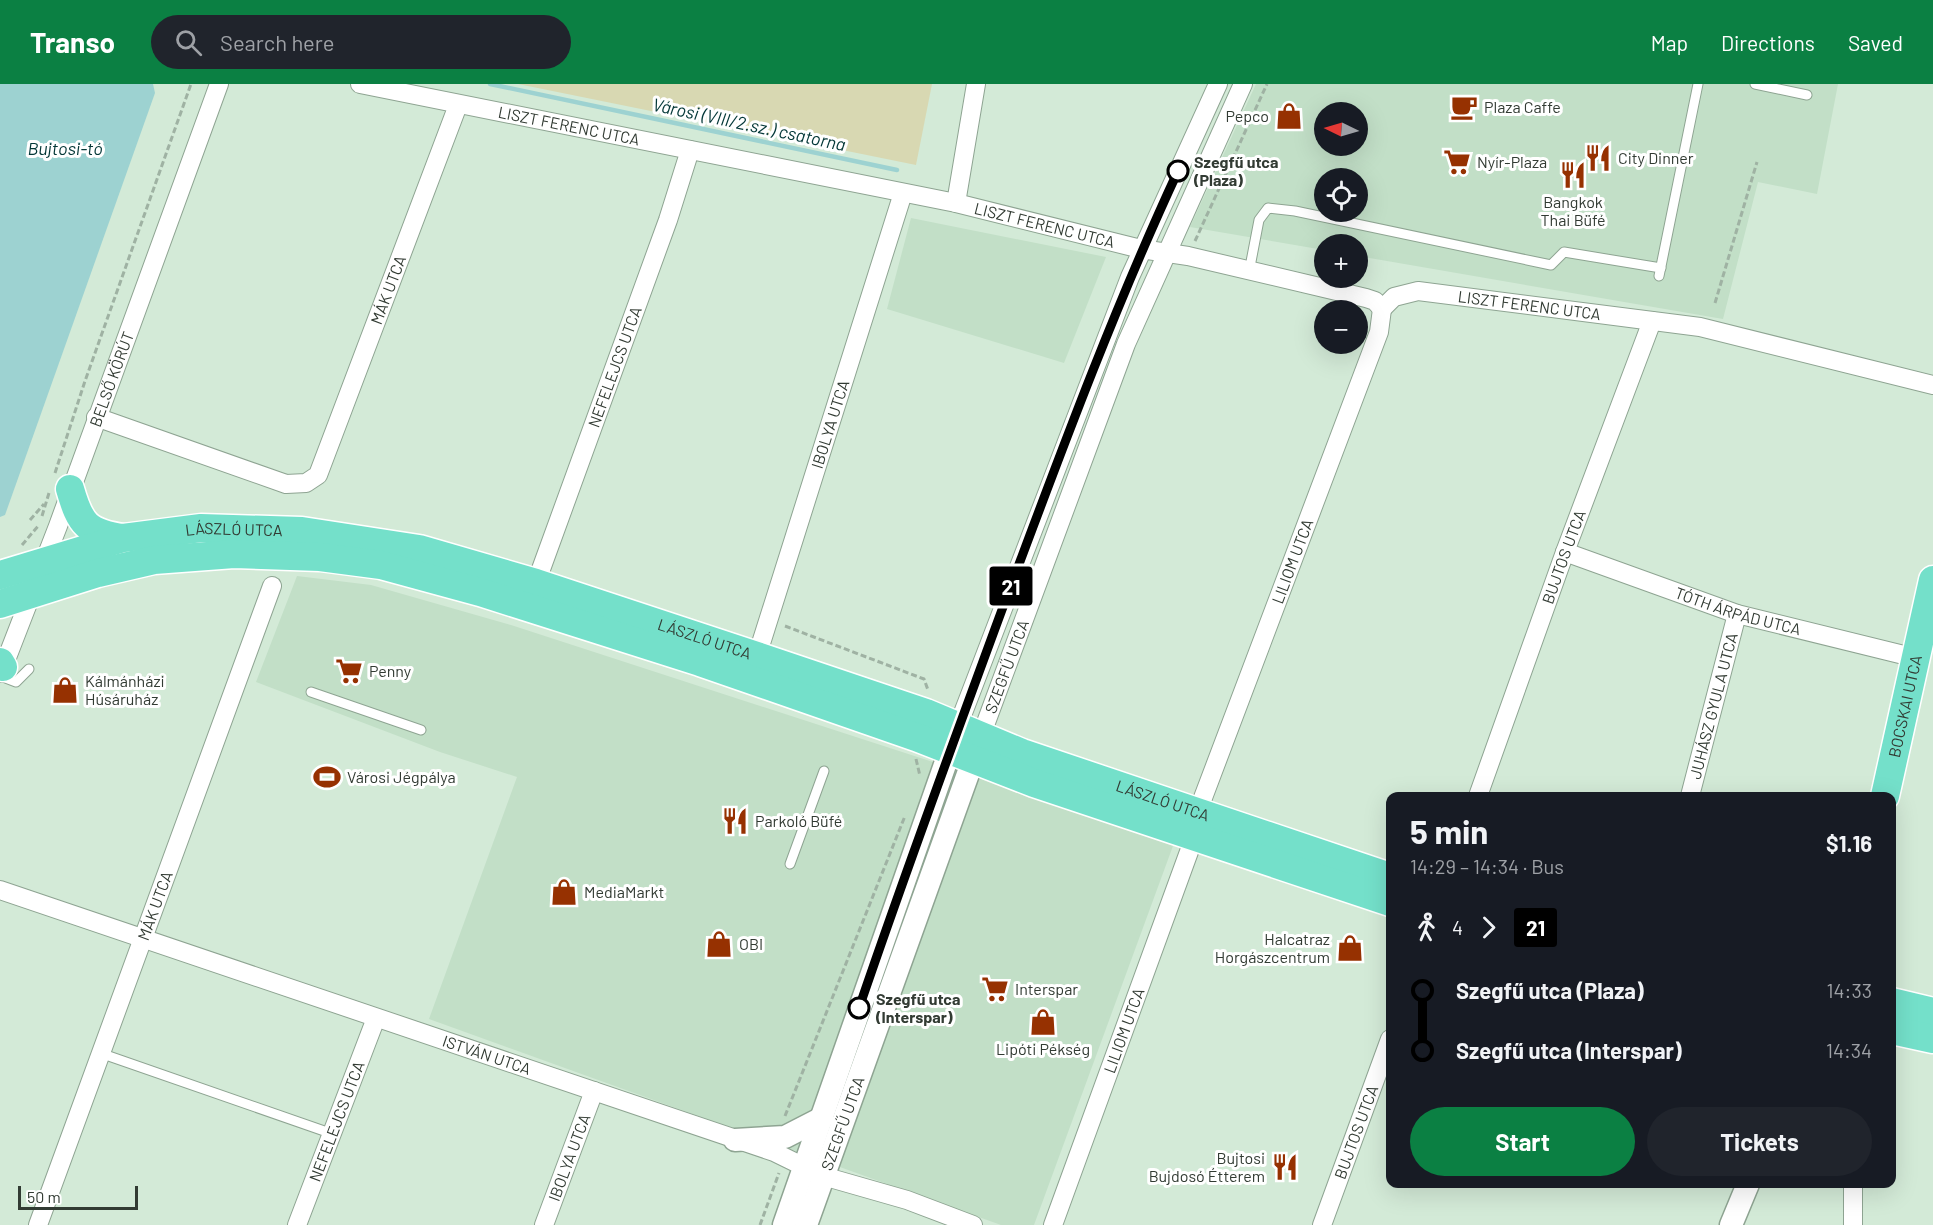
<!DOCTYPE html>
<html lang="en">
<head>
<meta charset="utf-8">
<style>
	body { margin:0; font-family:Barlow,sans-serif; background:#20242c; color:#f1f3f6; height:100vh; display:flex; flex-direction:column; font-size:22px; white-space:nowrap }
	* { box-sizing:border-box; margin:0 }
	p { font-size:20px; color:#9ea1a6 }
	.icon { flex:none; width:33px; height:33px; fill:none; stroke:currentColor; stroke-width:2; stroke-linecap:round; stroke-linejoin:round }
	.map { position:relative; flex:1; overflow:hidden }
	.drawer { position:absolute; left:1386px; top:708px; width:510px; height:396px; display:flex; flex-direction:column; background:#171b24; border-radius:12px; box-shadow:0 6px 24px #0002 }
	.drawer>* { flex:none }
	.badge { padding:0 12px; border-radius:4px; font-size:21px; line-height:39px }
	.needle { width:39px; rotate:275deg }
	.buttons { position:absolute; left:1314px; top:18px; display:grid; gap:12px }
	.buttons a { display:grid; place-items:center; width:54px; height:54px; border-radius:50%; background:#171b24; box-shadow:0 6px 24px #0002; font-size:30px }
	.scale { position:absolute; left:18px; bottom:15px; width:120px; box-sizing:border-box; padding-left:6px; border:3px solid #323b33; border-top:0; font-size:16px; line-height:21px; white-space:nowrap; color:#323b33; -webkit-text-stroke:4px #fff; paint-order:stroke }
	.map>.badge { position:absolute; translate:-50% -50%; box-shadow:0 0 0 3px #fff }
	.legs { display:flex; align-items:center; gap:9px; height:66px; padding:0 24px; font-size:20px }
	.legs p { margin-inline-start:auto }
	.summary { display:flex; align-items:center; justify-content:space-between; height:102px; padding:0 24px }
	h1 { font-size:33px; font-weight:700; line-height:45px }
	.action { display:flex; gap:12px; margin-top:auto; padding:12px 24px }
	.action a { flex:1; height:69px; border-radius:36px; background:#0b8043; color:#fff; font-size:24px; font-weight:700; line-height:69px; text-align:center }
	.action a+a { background:#20242c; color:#f1f3f6 }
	ul { padding:0 24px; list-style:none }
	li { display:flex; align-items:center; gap:21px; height:60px; font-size:22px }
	li i { display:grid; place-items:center; width:9px; height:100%; margin:0 8px; background:currentColor }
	li i::after { content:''; width:15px; height:15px; margin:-8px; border:4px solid; border-radius:50%; background:#171b24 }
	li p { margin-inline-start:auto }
	li:first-child i { background:linear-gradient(#0000 50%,currentColor 0) }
	li:last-child i { background:linear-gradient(currentColor 50%,#0000 0) }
	header { display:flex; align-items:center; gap:36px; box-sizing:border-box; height:84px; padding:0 30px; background:#0b8043; color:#fff }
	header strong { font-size:28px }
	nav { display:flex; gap:33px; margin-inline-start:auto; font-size:21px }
	.search { width:420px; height:54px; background:#20242c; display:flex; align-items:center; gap:15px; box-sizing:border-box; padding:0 21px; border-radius:33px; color:#9ea1a6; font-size:22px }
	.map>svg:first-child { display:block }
	.built { fill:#c2dfc7; fill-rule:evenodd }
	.green { fill:#d8d8b2 }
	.water { fill:#9dd2d1 }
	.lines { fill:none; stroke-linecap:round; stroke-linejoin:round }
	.stream { stroke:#9dd2d1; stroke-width:4.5 }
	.service-casing { stroke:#8ea492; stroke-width:11 }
	.minor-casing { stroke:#8ea492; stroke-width:20 }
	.tertiary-casing { stroke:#8ea492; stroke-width:25 }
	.primary-casing { stroke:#fff; stroke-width:31 }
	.path { stroke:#9fb2a3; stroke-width:3; stroke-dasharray:6 3; stroke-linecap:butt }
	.service { stroke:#fff; stroke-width:9 }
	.minor { stroke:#fff; stroke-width:18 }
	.tertiary { stroke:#fff; stroke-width:22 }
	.primary { stroke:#74e0ca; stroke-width:28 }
	.line-1-casing { stroke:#fff; stroke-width:14 }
	.line-1 { stroke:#000; stroke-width:9 }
	.stop-1-dot { fill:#fff; stroke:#000; stroke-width:3 }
	.labels { text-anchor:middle; stroke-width:6; stroke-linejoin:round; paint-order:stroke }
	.poi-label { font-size:16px; fill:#323b33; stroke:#fff; text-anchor:start }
	.street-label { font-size:16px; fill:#323b33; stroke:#fff }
	.stop-label { font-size:16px; font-weight:bold; fill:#323b33; stroke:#fff; text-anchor:start }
	.water-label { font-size:18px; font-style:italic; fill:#033737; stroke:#fff }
</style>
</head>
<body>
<header>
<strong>Transo</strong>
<div class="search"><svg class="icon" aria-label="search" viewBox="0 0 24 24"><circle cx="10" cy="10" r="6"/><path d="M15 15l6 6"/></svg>Search here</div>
<nav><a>Map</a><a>Directions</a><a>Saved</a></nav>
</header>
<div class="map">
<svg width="1933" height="1141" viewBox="0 0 1933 1141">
	<rect width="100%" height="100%" fill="#d3ead7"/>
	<g class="built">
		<path d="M 1256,0 L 1838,0 L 1817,110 L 1758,98 L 1723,235 L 1358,172 L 1358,160 L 1324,160 L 1324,166 L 1190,143 ZM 1324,28 L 1358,28 L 1358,62 L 1324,62 ZM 1324,94 L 1358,94 L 1358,128 L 1324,128 Z"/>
		<polygon points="911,134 1106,173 1064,279 887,225"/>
		<polygon points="297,492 371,501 511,541 973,691 1177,751 1034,1141 1001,1141 429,935 517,693 440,668 256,598"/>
	</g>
	<polygon class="green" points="518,0 932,0 916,81"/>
	<polygon class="water" points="0,0 153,0 155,9 5,431 0,433"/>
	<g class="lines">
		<polyline class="stream" points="490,0 897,86"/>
		<defs>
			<g id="service">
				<polyline points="1755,0 1807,11"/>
				<polyline points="1249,188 1259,136 1268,124 1295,127 1551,181 1564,168 1661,184"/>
				<polyline points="1659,192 1698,0"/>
				<polyline points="0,592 16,598 29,585"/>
				<polyline points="311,608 421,646"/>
				<polyline points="790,780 824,687"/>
				<polyline points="100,969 330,1049"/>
			</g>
			<g id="minor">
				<path id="s1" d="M 360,0 L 956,119 L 1141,165 L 1188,172 L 1366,214 L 1375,217 L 1382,225"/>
				<polyline points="956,119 976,0"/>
				<path id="s2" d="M 1382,225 L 1394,213 L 1418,207 L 1700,243 L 1933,301"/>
				<path id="s3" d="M 96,333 L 286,400 L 306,399 L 318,391 L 458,21"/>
				<path id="s4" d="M 1565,468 L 1737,530 L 1916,574"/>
				<path id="s5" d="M 536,499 L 668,136 L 690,66"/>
				<path id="s6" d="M 757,572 L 903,109"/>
				<path id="s7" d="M 1,589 L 58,442 L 219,0"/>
				<polyline points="958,642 1130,193 1218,0"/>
				<path id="s8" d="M 981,652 L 1126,260 L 1243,0"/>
				<path id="s9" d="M 1478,712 L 1565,468 L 1652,237"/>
				<path id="s10" d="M 1690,712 L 1737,530"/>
				<path id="s11" d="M 1198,727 L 1379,248 L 1382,225"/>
				<path id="s12" d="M 0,806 L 774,1068 L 823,1092 L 907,1116 L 973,1141"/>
				<polyline points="1853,1100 1853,1141"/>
				<path id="s13" d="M 38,1141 L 272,502"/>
				<path id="s14" d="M 297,1141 L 376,934"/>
				<path id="s15" d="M 544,1141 L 594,1007"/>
				<path id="s16" d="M 1053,1141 L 1198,743"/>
				<path id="s17" d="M 1322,1141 L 1390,955"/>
			</g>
			<g id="tertiary">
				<polyline points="735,1056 785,1053 822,1034"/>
				<polyline points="784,1141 955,652"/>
				<path id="s18" d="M 806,1141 L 978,662"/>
				<polyline points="1731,1141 1748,1100"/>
			</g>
			<g id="primary">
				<path d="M 70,405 C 80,440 87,449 123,454"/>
				<path id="s19" d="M 0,491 L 123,454 L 201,444 L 302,447 L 419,465 L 536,499 L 757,572 L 926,629 L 1022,669 L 1390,793"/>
				<polyline points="0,520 98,489 154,476 234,470 320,473 381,481 480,508 700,578 916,653 1034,699 1390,818"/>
				<polyline points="0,578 3,583"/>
				<path id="s20" d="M 1885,712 L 1933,496"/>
				<polyline points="1892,918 1933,928"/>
				<polyline points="1892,946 1933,955"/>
			</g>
		</defs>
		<use href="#service" class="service-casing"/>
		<use href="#minor" class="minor-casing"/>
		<use href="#tertiary" class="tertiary-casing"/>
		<use href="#primary" class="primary-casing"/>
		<g class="path">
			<polyline points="1195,157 1267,0"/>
			<polyline points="1715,219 1757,78"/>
			<polyline points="55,389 85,297 191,0"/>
			<polyline points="42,432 49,409"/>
			<polyline points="30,436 44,420"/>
			<polyline points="22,461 39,441"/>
			<polyline points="785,542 924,595 928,606"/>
			<polyline points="916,675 920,692"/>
			<polyline points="785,1032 905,732"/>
			<polyline points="760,1141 779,1089"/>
		</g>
		<use href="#service" class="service"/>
		<use href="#minor" class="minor"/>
		<use href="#tertiary" class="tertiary"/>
		<use href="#primary" class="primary"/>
	</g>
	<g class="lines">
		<defs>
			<path id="line-1" d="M 859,924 C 905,789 954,656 1003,523 C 1058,376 1112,229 1178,87"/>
		</defs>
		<use href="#line-1" class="line-1-casing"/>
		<use href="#line-1" class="line-1"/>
	</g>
	<defs>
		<symbol id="cafe-bare" viewBox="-9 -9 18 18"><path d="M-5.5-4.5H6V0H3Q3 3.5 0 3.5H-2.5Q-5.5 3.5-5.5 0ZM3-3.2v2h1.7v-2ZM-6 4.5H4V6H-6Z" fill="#963101" stroke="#fff" stroke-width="2.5" paint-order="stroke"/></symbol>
		<symbol id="shop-bare" viewBox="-9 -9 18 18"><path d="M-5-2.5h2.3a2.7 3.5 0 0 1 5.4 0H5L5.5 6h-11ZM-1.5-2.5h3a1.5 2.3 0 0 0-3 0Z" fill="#963101" stroke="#fff" stroke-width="2.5" paint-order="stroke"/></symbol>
		<symbol id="restaurant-bare" viewBox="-9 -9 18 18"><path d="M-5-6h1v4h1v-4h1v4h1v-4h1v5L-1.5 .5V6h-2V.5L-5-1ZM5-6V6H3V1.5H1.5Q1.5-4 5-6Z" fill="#963101" stroke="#fff" stroke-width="2.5" paint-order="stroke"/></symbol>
		<symbol id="supermarket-bare" viewBox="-9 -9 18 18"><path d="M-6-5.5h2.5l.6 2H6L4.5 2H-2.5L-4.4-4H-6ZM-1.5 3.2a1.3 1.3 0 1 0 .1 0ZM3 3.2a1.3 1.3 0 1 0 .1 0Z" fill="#963101" stroke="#fff" stroke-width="2.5" paint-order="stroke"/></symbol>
		<symbol id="stadium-bare" viewBox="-9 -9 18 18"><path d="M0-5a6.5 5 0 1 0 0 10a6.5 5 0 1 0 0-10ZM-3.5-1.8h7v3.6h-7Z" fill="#963101" stroke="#fff" stroke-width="2.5" paint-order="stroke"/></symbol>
	</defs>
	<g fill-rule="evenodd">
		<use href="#cafe-bare" x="1445" y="4" width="38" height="38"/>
		<use href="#shop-bare" x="1270" y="13" width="38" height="38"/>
		<use href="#restaurant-bare" x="1579" y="55" width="38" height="38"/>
		<use href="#supermarket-bare" x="1438" y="59" width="38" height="38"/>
		<use href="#restaurant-bare" x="1554" y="72" width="38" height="38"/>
		<use href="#supermarket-bare" x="330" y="568" width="38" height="38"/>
		<use href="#shop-bare" x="46" y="587" width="38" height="38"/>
		<use href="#stadium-bare" x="308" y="674" width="38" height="38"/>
		<use href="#restaurant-bare" x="716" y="718" width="38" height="38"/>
		<use href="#shop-bare" x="545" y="789" width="38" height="38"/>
		<use href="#shop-bare" x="700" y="841" width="38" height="38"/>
		<use href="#shop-bare" x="1331" y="845" width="38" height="38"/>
		<use href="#supermarket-bare" x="976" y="886" width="38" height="38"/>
		<use href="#shop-bare" x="1024" y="919" width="38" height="38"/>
		<use href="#restaurant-bare" x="1266" y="1064" width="38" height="38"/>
	</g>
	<g class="stop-1-dot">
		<circle cx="1178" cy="87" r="10"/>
		<circle cx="859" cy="924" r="10"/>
	</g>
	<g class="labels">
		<g class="poi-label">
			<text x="1484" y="29">Plaza Caffe</text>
			<text x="1269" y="38" text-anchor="end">Pepco</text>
			<text x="1618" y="80">City Dinner</text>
			<text x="1477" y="84">Nyír-Plaza</text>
			<text x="1573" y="124" text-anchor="middle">Bangkok<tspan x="1573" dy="18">Thai Büfé</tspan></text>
			<text x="369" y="593">Penny</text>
			<text x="85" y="603">Kálmánházi<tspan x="85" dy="18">Húsáruház</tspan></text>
			<text x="347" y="699">Városi Jégpálya</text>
			<text x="755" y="743">Parkoló Büfé</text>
			<text x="584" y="814">MediaMarkt</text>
			<text x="1330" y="861" text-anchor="end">Halcatraz<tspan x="1330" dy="18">Horgászcentrum</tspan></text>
			<text x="739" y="866">OBI</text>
			<text x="1015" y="911">Interspar</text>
			<text x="1043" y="971" text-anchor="middle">Lipóti Pékség</text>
			<text x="1265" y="1080" text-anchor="end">Bujtosi<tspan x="1265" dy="18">Bujdosó Étterem</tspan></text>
		</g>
		<g class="street-label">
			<text dy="6" stroke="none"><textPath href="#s1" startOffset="213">LISZT FERENC UTCA</textPath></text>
			<text dy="6" stroke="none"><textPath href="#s1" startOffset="699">LISZT FERENC UTCA</textPath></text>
			<text dy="6" stroke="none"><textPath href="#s3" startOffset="434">MÁK UTCA</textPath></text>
			<text dy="6" stroke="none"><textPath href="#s2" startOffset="154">LISZT FERENC UTCA</textPath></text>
			<text dy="6" stroke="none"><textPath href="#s5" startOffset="230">NEFELEJCS UTCA</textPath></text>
			<text dy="6" stroke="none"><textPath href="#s7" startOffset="314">BELSŐ KÖRÚT</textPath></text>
			<text dy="6" stroke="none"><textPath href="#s6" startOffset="243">IBOLYA UTCA</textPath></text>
			<text dy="6" stroke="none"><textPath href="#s19" startOffset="240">LÁSZLÓ UTCA</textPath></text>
			<text dy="6" stroke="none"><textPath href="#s9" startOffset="254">BUJTOS UTCA</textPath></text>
			<text dy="6" stroke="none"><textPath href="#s11" startOffset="267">LILIOM UTCA</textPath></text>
			<text dy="6" stroke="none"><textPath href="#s4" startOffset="183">TÓTH ÁRPÁD UTCA</textPath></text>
			<text dy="6" stroke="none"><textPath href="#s19" startOffset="726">LÁSZLÓ UTCA</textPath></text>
			<text dy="6" stroke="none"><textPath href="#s8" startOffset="74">SZEGFŰ UTCA</textPath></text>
			<text dy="6" stroke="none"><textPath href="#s10" startOffset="93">JUHÁSZ GYULA UTCA</textPath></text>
			<text dy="6" stroke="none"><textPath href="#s20" startOffset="92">BOCSKAI UTCA</textPath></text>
			<text dy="6" stroke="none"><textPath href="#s19" startOffset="1212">LÁSZLÓ UTCA</textPath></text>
			<text dy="6" stroke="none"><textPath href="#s13" startOffset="340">MÁK UTCA</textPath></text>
			<text dy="6" stroke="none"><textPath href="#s16" startOffset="207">LILIOM UTCA</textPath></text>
			<text dy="6" stroke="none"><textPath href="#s12" startOffset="514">ISTVÁN UTCA</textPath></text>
			<text dy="6" stroke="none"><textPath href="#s14" startOffset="111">NEFELEJCS UTCA</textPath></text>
			<text dy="6" stroke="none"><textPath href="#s18" startOffset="108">SZEGFŰ UTCA</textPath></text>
			<text dy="6" stroke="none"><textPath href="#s17" startOffset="99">BUJTOS UTCA</textPath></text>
			<text dy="6" stroke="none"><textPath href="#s15" startOffset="72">IBOLYA UTCA</textPath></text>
		</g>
		<g class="stop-label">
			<text x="1194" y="84">Szegfű utca<tspan x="1194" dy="18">(Plaza)</tspan></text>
			<text x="876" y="921">Szegfű utca<tspan x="876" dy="18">(Interspar)</tspan></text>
		</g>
		<g class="water-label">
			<text transform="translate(749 41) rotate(12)" y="6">Városi (VIII/2.sz.) csatorna</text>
			<text x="65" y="71">Bujtosi-tó</text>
		</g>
	</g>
</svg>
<div class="buttons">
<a><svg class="needle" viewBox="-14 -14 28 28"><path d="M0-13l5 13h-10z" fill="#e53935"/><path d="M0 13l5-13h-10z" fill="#9ea1a6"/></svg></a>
<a><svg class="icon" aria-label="locate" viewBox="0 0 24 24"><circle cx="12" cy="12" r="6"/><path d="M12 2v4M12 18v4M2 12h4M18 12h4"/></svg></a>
<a>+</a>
<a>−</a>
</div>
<div class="scale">50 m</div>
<b class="badge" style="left:1011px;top:502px;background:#000;color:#fff">21</b>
<section class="drawer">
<div class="summary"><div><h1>5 min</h1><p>14:29 – 14:34 · Bus</p></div><b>$1.16</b></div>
<div class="legs"><svg class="icon" aria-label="walk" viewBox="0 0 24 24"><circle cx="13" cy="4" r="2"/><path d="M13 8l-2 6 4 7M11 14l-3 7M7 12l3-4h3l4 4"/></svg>4<svg class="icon" aria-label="forward" viewBox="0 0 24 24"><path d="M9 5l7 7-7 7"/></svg><b class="badge" style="background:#000;color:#fff">21</b></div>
<ul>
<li><i style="color:#000"></i><b>Szegfű utca (Plaza)</b><p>14:33</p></li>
<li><i style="color:#000"></i><b>Szegfű utca (Interspar)</b><p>14:34</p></li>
</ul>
<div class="action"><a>Start</a><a>Tickets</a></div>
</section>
</div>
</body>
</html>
